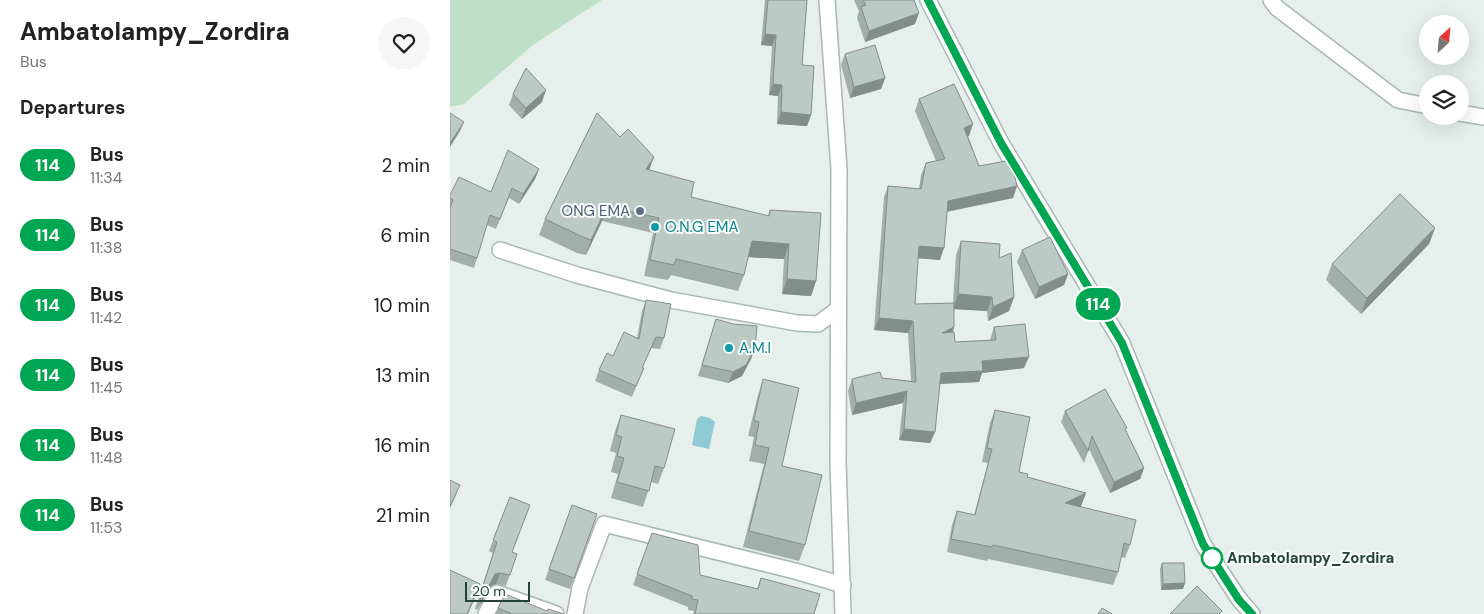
<!DOCTYPE html>
<html lang="en">
<head>
<meta charset="utf-8">
<style>
	body { margin:0; font-family:"DM Sans",sans-serif; background:#f6f6f6; color:#222; height:100vh; display:flex; flex-direction:column; font-size:19px; white-space:nowrap }
	* { box-sizing:border-box; margin:0 }
	p { font-size:16px; color:#767676 }
	.icon { flex:none; width:28px; height:28px; fill:none; stroke:currentColor; stroke-width:2; stroke-linecap:round; stroke-linejoin:round }
	.map { position:relative; flex:1; overflow:hidden }
	.sheet { display:flex; flex-direction:column; background:#fff; width:450px }
	.sheet>* { flex:none }
	.badge { padding:0 10px; border-radius:16px; font-size:18px; line-height:32px }
	.needle { width:32px; rotate:26deg }
	.controls { position:absolute; left:969px; top:15px; display:grid; gap:10px }
	.controls a { display:grid; place-items:center; width:50px; height:50px; border-radius:50%; background:#fff; box-shadow:0 5px 20px #0002; font-size:25px }
	.scale { position:absolute; left:15px; bottom:12px; width:65px; box-sizing:border-box; padding-left:5px; border:2px solid #24423a; border-top:0; font-size:14px; line-height:18px; white-space:nowrap; color:#24423a; -webkit-text-stroke:4px #f7fbf9; paint-order:stroke }
	.map>.badge { position:absolute; translate:-50% -50%; box-shadow:0 0 0 2px #fff }
	h2 { padding:0 20px; font-size:19px; line-height:45px }
	.round { display:grid; place-items:center; flex:none; width:52px; height:52px; border-radius:26px; background:#f6f6f6 }
	.overview { display:flex; align-items:center; justify-content:space-between; height:85px; padding:0 20px }
	h1 { font-size:24px; font-weight:800; line-height:38px }
	ul { padding:0; list-style:none }
	li { display:flex; align-items:center; gap:15px; height:70px; padding:0 20px }
	li div { flex:1 }
	li b { display:block; font-size:19px }
	li em { font-style:normal }
	li .badge { min-width:55px; font-weight:700; text-align:center }
	main { display:flex; flex:1; min-height:0 }
	.map>svg:first-child { display:block }
	.green { fill:#bfe0c8 }
	.water { fill:#8ec9d4 }
	.lines { fill:none; stroke-linecap:round; stroke-linejoin:round }
	.minor-casing { stroke:#a8b8b2; stroke-width:18 }
	.tertiary-casing { stroke:#a8b8b2; stroke-width:18 }
	.minor { stroke:#fff; stroke-width:15 }
	.tertiary { stroke:#fff; stroke-width:15 }
	.wall { fill:#a1aea9 }
	.shaded-wall { fill:#838d89 }
	.building { fill:#bbcac4; stroke:#838d89 }
	.line-casing { stroke:#fff; stroke-width:11 }
	.line { stroke:#00a651; stroke-width:8 }
	.service-dot { fill:#5c6f8a; stroke:#f7fbf9; stroke-width:2 }
	.culture-dot { fill:#0f9aa8; stroke:#f7fbf9; stroke-width:2 }
	.stop-dot { fill:#fff; stroke:#00a651; stroke-width:2.5 }
	.labels { text-anchor:middle; stroke-width:4; stroke-linejoin:round; paint-order:stroke }
	.service-label { font-size:15px; fill:#4e5e75; stroke:#f7fbf9; text-anchor:end }
	.culture-label { font-size:15px; fill:#0d838f; stroke:#f7fbf9; text-anchor:start }
	.stop-label { font-size:15px; font-weight:bold; fill:#24423a; stroke:#f7fbf9; text-anchor:start }
</style>
</head>
<body>
<main>
<section class="sheet">
<div class="overview"><div><h1>Ambatolampy_Zordira</h1><p>Bus</p></div><a class="round"><svg class="icon" aria-label="heart" viewBox="0 0 24 24"><path d="M12 20l-8-8c-3-5 5-10 8-4 3-6 11-1 8 4z"/></svg></a></div>
<h2>Departures</h2>
<ul>
<li><span class="badge" style="background:#00a651;color:#fff">114</span><div><b>Bus</b><p>11:34</p></div><em>2 min</em></li>
<li><span class="badge" style="background:#00a651;color:#fff">114</span><div><b>Bus</b><p>11:38</p></div><em>6 min</em></li>
<li><span class="badge" style="background:#00a651;color:#fff">114</span><div><b>Bus</b><p>11:42</p></div><em>10 min</em></li>
<li><span class="badge" style="background:#00a651;color:#fff">114</span><div><b>Bus</b><p>11:45</p></div><em>13 min</em></li>
<li><span class="badge" style="background:#00a651;color:#fff">114</span><div><b>Bus</b><p>11:48</p></div><em>16 min</em></li>
<li><span class="badge" style="background:#00a651;color:#fff">114</span><div><b>Bus</b><p>11:53</p></div><em>21 min</em></li>
</ul>
</section>
<div class="map">
<svg width="1034" height="614" viewBox="0 0 1034 614">
	<rect width="100%" height="100%" fill="#e6efeb"/>
	<polygon class="green" points="0,0 152,0 83,45 14,104 0,107"/>
	<polygon class="water" points="251,416 260,418 265,422 259,449 242,445 247,419"/>
	<g class="lines">
		<defs>
			<g id="minor">
				<polyline points="377,0 389,169 388,463 393,614"/>
				<polyline points="821,0 827,8 948,100 978,106"/>
				<polyline points="1010,113 1034,117"/>
				<polyline points="50,250 127,275 221,300 347,323 368,324 388,309"/>
				<polyline points="36,614 47,593 106,614"/>
				<polyline points="125,614 130,588 154,524 345,571 393,585"/>
			</g>
			<polyline id="tertiary" points="478,0 551,143 672,343 753,544 789,599 802,614"/>
		</defs>
		<use href="#minor" class="minor-casing"/>
		<use href="#tertiary" class="tertiary-casing"/>
		<use href="#minor" class="minor"/>
		<use href="#tertiary" class="tertiary"/>
	</g>
	<g class="wall">
		<polygon points="315,0 357,0 352,65 361,115 357,126 327,124 328,96 319,95 322,46 311,45"/>
		<polygon points="404,0 464,0 465,24 415,42 407,18 409,11"/>
		<polygon points="395,54 435,78 431,89 400,98 391,65"/>
		<polygon points="63,94 92,102 72,119 59,105"/>
		<polygon points="469,99 519,136 518,136 529,166 567,186 563,198 497,212 490,260 468,258 465,304 503,303 506,255 511,241 549,258 564,297 559,311 538,321 537,311 504,309 504,327 503,332 505,342 540,340 544,327 574,368 532,373 529,382 489,384 485,432 480,443 449,440 453,403 402,415 398,391 402,379 432,378 461,381 458,333 424,330 434,197 438,186 469,189 471,175 476,163 486,161 465,111"/>
		<polygon points="89,169 85,179 69,204 59,198 46,229 37,225 24,268 0,260 0,195 41,192"/>
		<polygon points="199,170 241,197 318,216 320,210 366,281 361,296 332,294 334,259 298,257 294,275 288,291 221,275 218,280 194,276 203,233 152,221 136,255 127,253 89,235 95,219"/>
		<polygon points="985,228 979,244 911,314 876,280 882,264"/>
		<polygon points="572,250 618,274 614,285 585,299 567,262"/>
		<polygon points="196,300 214,338 210,349 201,348 192,368 194,368 182,397 145,381 149,370 163,356 187,338 192,311"/>
		<polygon points="266,319 305,348 301,359 292,376 278,383 248,376"/>
		<polygon points="313,379 332,466 355,545 349,561 293,547 314,464 299,461 304,437 298,436 308,395"/>
		<polygon points="545,410 569,472 577,477 636,493 631,506 680,545 675,558 671,557 668,572 663,585 538,559 537,561 497,552 502,525 507,511 524,515 538,463 532,462 540,423"/>
		<polygon points="615,411 676,431 694,468 690,479 660,493 639,449 634,463 611,422"/>
		<polygon points="171,415 214,468 208,484 201,482 193,507 161,498 168,474 161,472 166,453 160,451 165,431"/>
		<polygon points="60,497 62,552 67,554 56,586 46,584 41,586 27,610 25,609 43,553 39,551"/>
		<polygon points="122,505 147,514 120,589 95,580"/>
		<polygon points="202,533 250,575 307,589 311,578 364,614 243,614 244,611 238,610 238,607 183,585"/>
		<polygon points="712,563 735,583 733,589 711,590 710,569"/>
		<polygon points="48,608 97,611 114,614 46,614"/>
	</g>
	<g class="shaded-wall">
		<polygon points="469,13 465,24 415,42 419,31"/>
		<polygon points="315,34 326,35 322,46 311,45"/>
		<polygon points="435,78 431,89 400,98 404,87"/>
		<polygon points="323,84 332,85 328,96 319,95"/>
		<polygon points="96,90 92,102 72,119 76,108"/>
		<polygon points="331,112 361,115 357,126 327,124"/>
		<polygon points="14,122 10,131 0,147 0,143"/>
		<polygon points="523,124 519,136 510,140 514,128"/>
		<polygon points="204,157 198,173 196,169"/>
		<polygon points="89,169 85,179 69,204 73,194"/>
		<polygon points="567,186 563,198 494,212 498,201"/>
		<polygon points="157,206 152,221 136,255 141,240"/>
		<polygon points="985,228 979,244 911,314 917,298"/>
		<polygon points="302,241 339,244 334,259 296,257"/>
		<polygon points="469,246 494,248 490,260 465,258"/>
		<polygon points="618,274 614,285 585,299 589,287"/>
		<polygon points="337,279 366,281 361,296 332,294"/>
		<polygon points="508,294 542,297 537,311 503,309"/>
		<polygon points="564,297 559,311 538,321 543,307"/>
		<polygon points="429,318 463,321 458,333 424,330"/>
		<polygon points="504,327 500,339 492,333"/>
		<polygon points="305,348 301,359 292,376 278,383 283,372"/>
		<polygon points="579,357 574,368 532,373 529,382 486,384 491,373 532,361"/>
		<polygon points="457,391 453,403 402,415 406,403"/>
		<polygon points="454,429 485,432 480,443 449,440"/>
		<polygon points="694,468 690,479 660,493 664,482"/>
		<polygon points="10,485 6,495 0,508 0,506"/>
		<polygon points="636,493 631,506 610,516 615,503"/>
		<polygon points="50,573 46,584 41,586 27,610 32,599 45,574"/>
		<polygon points="735,583 733,589 711,590 713,584"/>
		<polygon points="30,584 24,600 18,614 17,614"/>
	</g>
	<g class="building">
		<polygon points="318,0 357,0 352,65 364,66 361,115 331,112 332,85 323,84 326,35 315,34"/>
		<polygon points="413,0 464,0 469,13 419,31 411,7 416,5"/>
		<polygon points="425,45 435,78 404,87 395,54"/>
		<polygon points="76,68 96,90 76,108 63,94"/>
		<polygon points="504,84 523,124 514,128 529,166 561,160 567,186 498,201 494,248 469,246 465,304 504,303 504,327 492,333 504,332 505,342 546,340 544,327 575,324 579,357 532,361 533,371 491,373 485,432 454,429 457,391 406,403 402,379 430,372 432,378 466,382 463,321 429,318 438,186 471,189 476,163 495,159 469,99"/>
		<polygon points="0,113 14,122 0,143"/>
		<polygon points="147,113 170,137 178,129 204,157 196,169 244,182 241,197 319,216 320,210 371,213 366,281 337,279 339,244 302,241 294,275 226,259 224,265 200,260 209,218 157,206 141,240 133,237 95,219"/>
		<polygon points="58,150 89,169 73,194 62,188 50,219 40,215 27,258 0,249 0,208 3,200 0,198 0,195 9,177 41,192"/>
		<polygon points="950,194 985,228 917,298 882,264"/>
		<polygon points="600,237 618,274 589,287 572,250"/>
		<polygon points="511,241 550,244 549,258 561,253 564,297 543,307 542,297 508,294"/>
		<polygon points="196,300 221,304 214,338 206,337 192,368 194,368 186,386 149,370 157,353 163,356 174,332 189,339"/>
		<polygon points="266,319 283,324 307,326 305,348 296,365 283,372 252,365"/>
		<polygon points="313,379 349,388 332,466 372,475 355,545 299,531 319,448 305,445 309,422 304,420"/>
		<polygon points="655,389 677,428 675,429 694,468 664,482 642,436 638,451 615,411"/>
		<polygon points="545,410 580,417 569,472 578,474 577,477 636,493 615,503 686,520 680,545 674,543 668,572 543,545 542,547 501,539 507,511 525,515 542,449 537,448"/>
		<polygon points="171,415 225,429 214,468 205,466 199,491 167,482 174,458 167,456 172,437 166,435"/>
		<polygon points="0,480 10,485 0,506"/>
		<polygon points="60,497 80,505 62,552 67,554 60,575 50,573 45,574 32,599 29,598 47,542 43,540"/>
		<polygon points="122,505 147,514 124,578 99,569"/>
		<polygon points="202,533 248,545 250,575 308,589 311,578 370,594 364,614 245,614 248,600 242,599 242,596 187,574"/>
		<polygon points="712,563 734,563 735,583 713,584"/>
		<polygon points="0,570 30,584 17,614 0,614"/>
		<polygon points="747,586 772,611 769,614 720,614"/>
		<polygon points="55,594 97,611 98,609 114,614 60,614 60,613 48,608"/>
		<polygon points="652,608 662,614 648,614"/>
	</g>
	<g class="lines">
		<defs>
			<polyline id="line" points="478,0 551,143 672,343 753,544 789,600 802,614"/>
		</defs>
		<use href="#line" class="line-casing"/>
		<use href="#line" class="line"/>
	</g>
	<circle class="service-dot" cx="190" cy="211" r="5"/>
	<g class="culture-dot">
		<circle cx="205" cy="227" r="5"/>
		<circle cx="279" cy="348" r="5"/>
	</g>
	<circle class="stop-dot" cx="762" cy="558" r="10"/>
	<g class="labels">
		<g class="service-label">
			<text x="180" y="216">ONG EMA</text>
		</g>
		<g class="culture-label">
			<text x="215" y="232">O.N.G EMA</text>
			<text x="289" y="353">A.M.I</text>
		</g>
		<g class="stop-label">
			<text x="777" y="563">Ambatolampy_Zordira</text>
		</g>
	</g>
</svg>
<div class="controls">
<a><svg class="needle" viewBox="-14 -14 28 28"><path d="M0-13l5 13h-10z" fill="#e53935"/><path d="M0 13l5-13h-10z" fill="#767676"/></svg></a>
<a><svg class="icon" aria-label="layers" viewBox="0 0 24 24"><path d="M12 4l9 5-9 5-9-5zM3 14l9 5 9-5"/></svg></a>
</div>
<div class="scale">20 m</div>
<b class="badge" style="left:648px;top:304px;background:#00a651;color:#fff">114</b>
</div>
</main>
</body>
</html>
